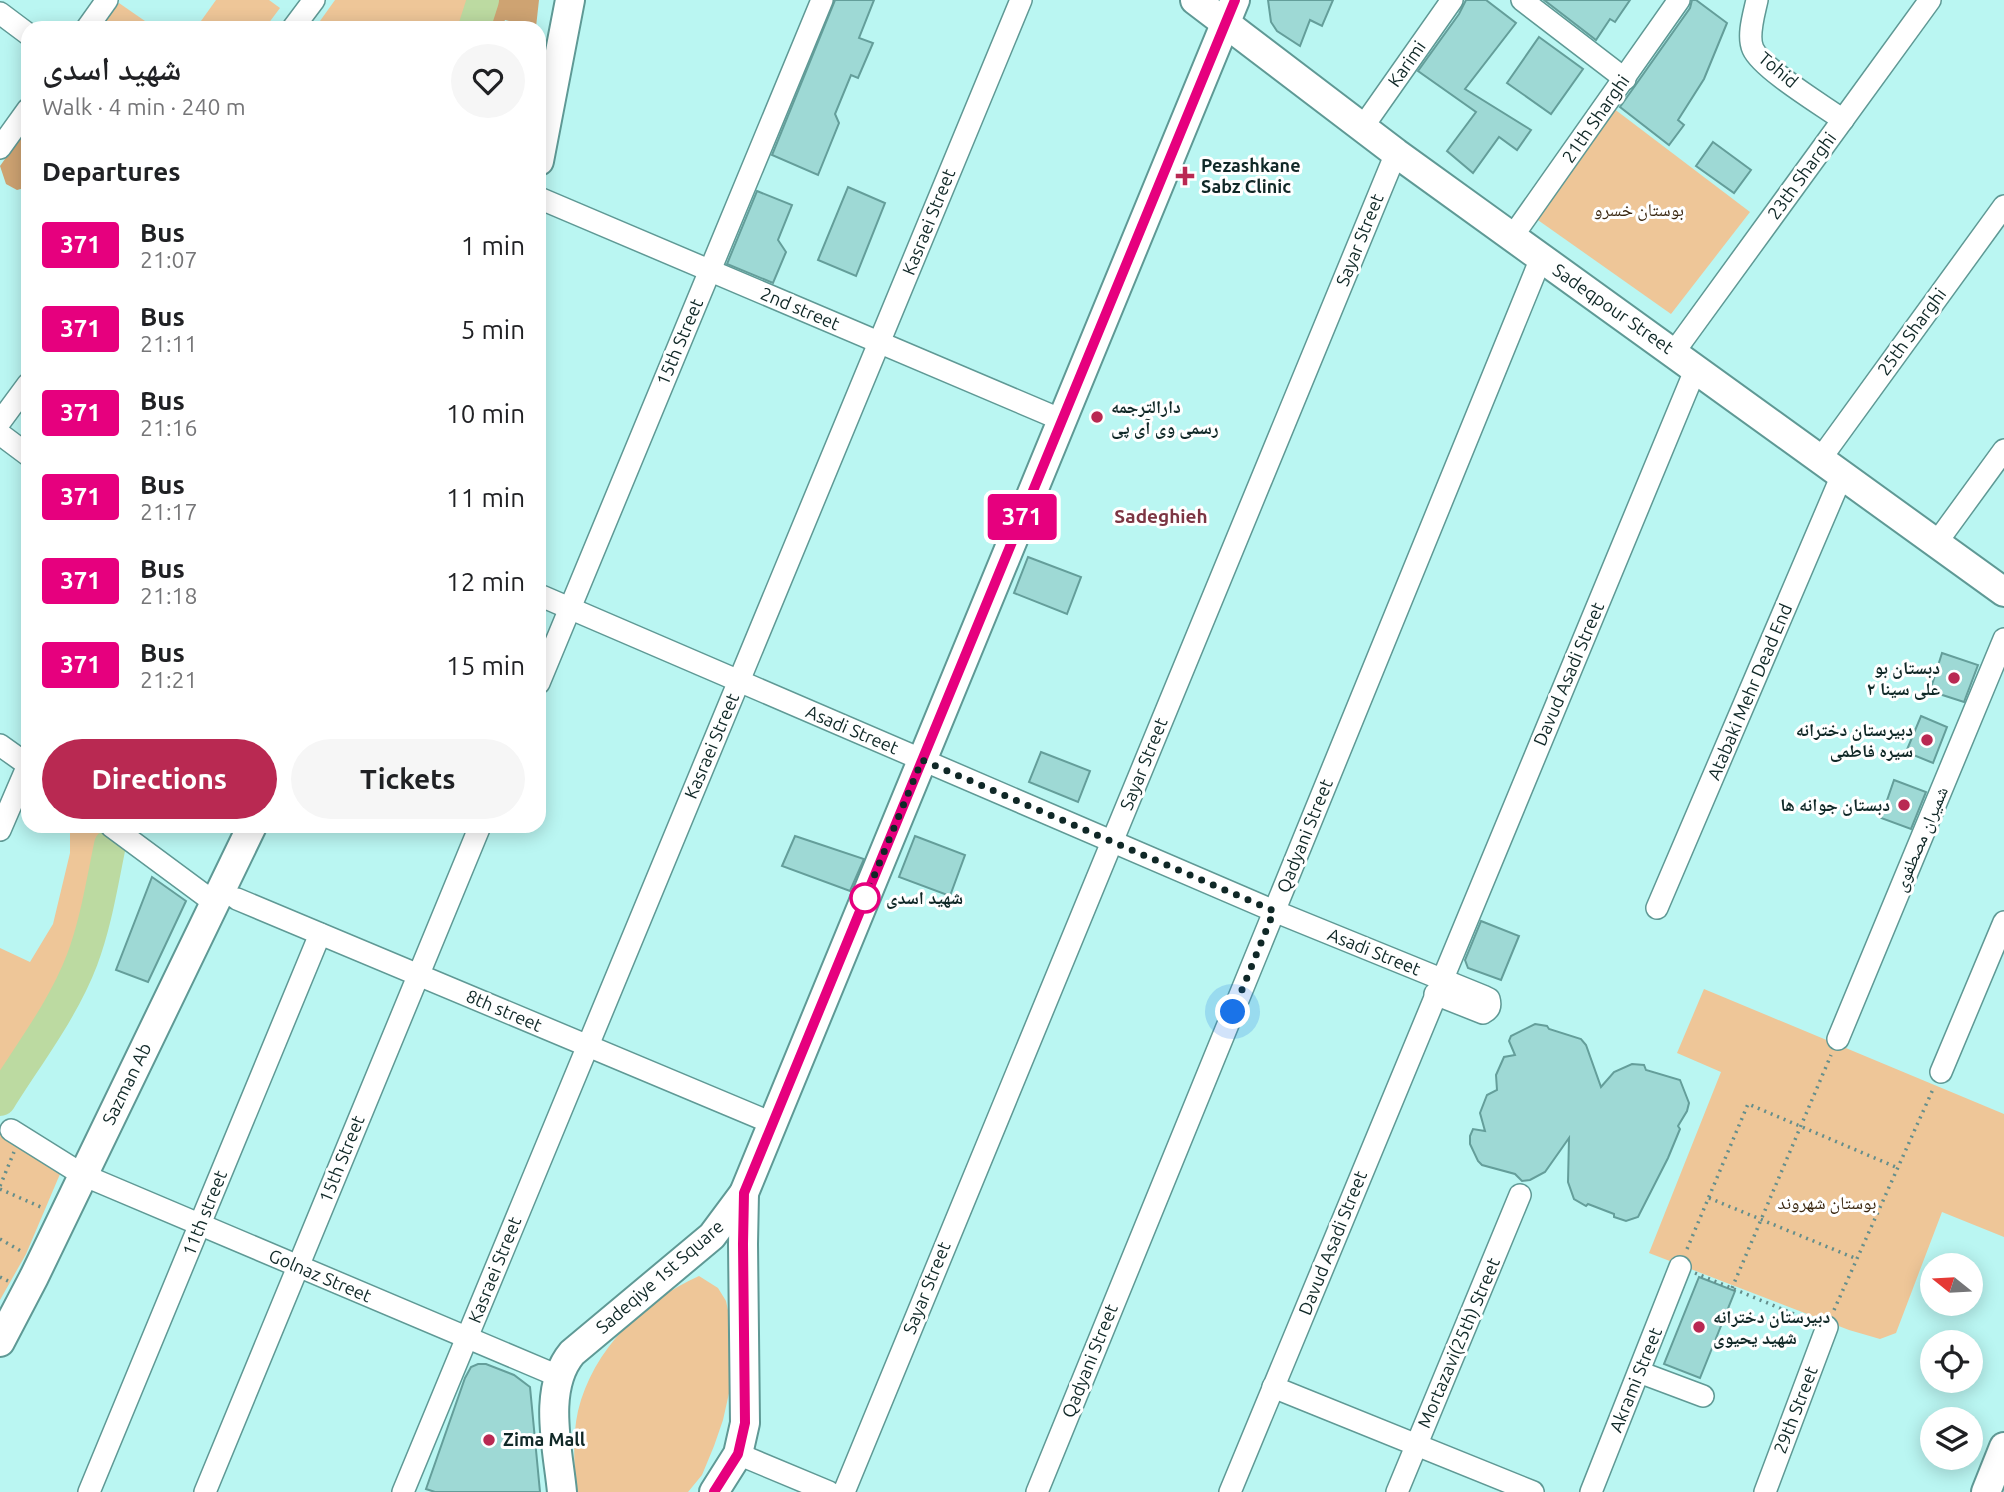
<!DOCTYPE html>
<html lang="en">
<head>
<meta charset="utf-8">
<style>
	body { margin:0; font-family:Ubuntu,"Noto Naskh Arabic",sans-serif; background:#f6f6f6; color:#202124; height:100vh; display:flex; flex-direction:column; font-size:26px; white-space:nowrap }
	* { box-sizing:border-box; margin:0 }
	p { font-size:23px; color:#757577 }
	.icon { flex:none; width:38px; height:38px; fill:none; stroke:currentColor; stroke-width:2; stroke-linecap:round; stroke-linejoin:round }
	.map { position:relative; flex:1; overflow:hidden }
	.sheet { position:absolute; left:21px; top:21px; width:525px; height:812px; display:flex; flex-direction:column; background:#fff; border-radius:21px; box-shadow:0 4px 18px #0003 }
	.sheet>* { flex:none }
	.badge { padding:0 14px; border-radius:5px; font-size:24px; line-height:46px }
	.needle { width:46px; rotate:288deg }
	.controls { position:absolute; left:1920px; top:1253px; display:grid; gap:14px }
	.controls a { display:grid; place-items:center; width:63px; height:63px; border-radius:50%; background:#fff; box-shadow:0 4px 18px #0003; font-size:35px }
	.you { position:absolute; width:35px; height:35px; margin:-18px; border:5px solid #fff; border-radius:50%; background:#1a73e8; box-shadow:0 0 0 10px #1a73e833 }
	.map>.badge { position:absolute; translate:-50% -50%; box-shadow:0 0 0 4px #fff }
	h2 { padding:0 21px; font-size:26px; line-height:63px }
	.round { display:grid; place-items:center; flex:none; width:74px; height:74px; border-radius:37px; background:#f6f6f6 }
	.head { display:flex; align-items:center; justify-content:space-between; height:119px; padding:0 21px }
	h1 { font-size:33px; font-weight:600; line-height:52px }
	.cta { display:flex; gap:14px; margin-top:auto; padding:14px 21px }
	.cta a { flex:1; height:80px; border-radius:42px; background:#b92952; color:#fff; font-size:28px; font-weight:600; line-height:80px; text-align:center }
	.cta a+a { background:#f6f6f6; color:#202124 }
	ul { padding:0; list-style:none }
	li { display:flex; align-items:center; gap:21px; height:84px; padding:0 21px }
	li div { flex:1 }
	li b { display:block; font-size:26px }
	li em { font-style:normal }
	li .badge { min-width:77px; font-weight:700; text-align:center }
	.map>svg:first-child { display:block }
	.green { fill:#eec698 }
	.forest { fill:#cea372 }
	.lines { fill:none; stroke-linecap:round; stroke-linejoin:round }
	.river { stroke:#bcdaa1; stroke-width:32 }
	.building { fill:#9ed9d5; stroke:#649e9a; stroke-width:2 }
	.minor-casing { stroke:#5f9995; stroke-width:24 }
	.major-casing { stroke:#5f9995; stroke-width:32 }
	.path { stroke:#648e8b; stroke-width:3.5; stroke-dasharray:2 5; stroke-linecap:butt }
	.minor { stroke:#fff; stroke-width:21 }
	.major { stroke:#fff; stroke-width:28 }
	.line-casing { stroke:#fff; stroke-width:16 }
	.line { stroke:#e6007e; stroke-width:10 }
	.walk { stroke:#102827; stroke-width:7; stroke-dasharray:0 12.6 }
	.poi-dot { fill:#b92952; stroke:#fff; stroke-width:2.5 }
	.stop-dot { fill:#fff; stroke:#e6007e; stroke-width:3.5 }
	.labels { text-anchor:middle; stroke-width:6; stroke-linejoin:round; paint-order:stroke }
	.street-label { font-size:18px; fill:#102827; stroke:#fff }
	.poi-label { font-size:18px; font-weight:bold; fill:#102827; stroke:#fff; text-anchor:start }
	.park-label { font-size:18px; fill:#39260f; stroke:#fff }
	.stop-label { font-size:18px; font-weight:bold; fill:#102827; stroke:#fff; text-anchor:start }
	.neighbourhood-label { font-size:19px; font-weight:bold; fill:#7c3543; stroke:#fff }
</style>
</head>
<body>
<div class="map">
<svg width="2004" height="1492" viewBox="0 0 2004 1492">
	<rect width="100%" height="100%" fill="#baf6f2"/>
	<g class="green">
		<polygon points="216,0 269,0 280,8 265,28 196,28"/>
		<polygon points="335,0 472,0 465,28 315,28"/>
		<polygon points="119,3 155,28 101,28"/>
		<polygon points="1613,108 1750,212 1671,314 1535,218"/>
		<polygon points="70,826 91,826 101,833 102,846 97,877 83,928 62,983 0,1083 0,948 30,962 53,924 70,853"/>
		<polygon points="1704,989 2004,1114 2004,1237 1942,1212 1896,1333 1880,1339 1849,1330 1649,1253 1721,1072 1677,1053"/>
		<polygon points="0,1134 60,1174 26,1254 0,1300"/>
		<path d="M 699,1276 L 718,1288 L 726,1301 L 730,1320 L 734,1371 L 723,1420 L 714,1446 L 702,1475 L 688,1492 L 575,1492 C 575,1466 572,1437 578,1411 C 593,1349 643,1301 699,1276 Z"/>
	</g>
	<g class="forest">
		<polygon points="486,0 539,0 536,27 505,20 502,28 478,28"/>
		<polygon points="28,127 28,187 17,190 6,184 0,166"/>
	</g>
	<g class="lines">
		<g class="river">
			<polyline points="474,28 483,0"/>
			<path d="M 0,1100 C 28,1055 63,1010 82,960 C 96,923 102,883 110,845"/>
		</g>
	</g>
	<g class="building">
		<polygon points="835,0 874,0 859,38 873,43 858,78 851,75 835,114 839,123 818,175 772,155"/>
		<polygon points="1268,0 1333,0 1322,26 1310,20 1300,46 1277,31 1271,22"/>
		<polygon points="1466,0 1486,0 1516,23 1465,89 1531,130 1517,150 1499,137 1473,173 1447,151 1476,112 1418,71 1459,14"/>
		<polygon points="1544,0 1630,0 1615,22 1610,19 1596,40"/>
		<polygon points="1692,0 1696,0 1727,23 1704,79 1678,120 1684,125 1669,145 1620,107 1690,8"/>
		<polygon points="1539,37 1583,69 1551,114 1507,83"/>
		<polygon points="1713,142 1751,170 1734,193 1696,166"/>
		<polygon points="848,187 885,203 856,276 818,260"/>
		<polygon points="757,191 792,205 778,240 786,252 773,283 727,264"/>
		<polygon points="1028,557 1081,577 1067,614 1014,593"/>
		<polygon points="1942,653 1978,665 1964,702 1930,691"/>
		<polygon points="1921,716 1947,727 1933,763 1906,752"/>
		<polygon points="1041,752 1090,771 1078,802 1029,782"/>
		<polygon points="1894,780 1926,792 1911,829 1881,818"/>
		<polygon points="795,836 864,859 850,891 782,866"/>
		<polygon points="915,836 965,855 950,896 899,877"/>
		<polygon points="152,877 186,901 148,982 116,970"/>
		<polygon points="1481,921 1519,936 1501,980 1468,968 1465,960"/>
		<polygon points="1535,1024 1547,1026 1549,1029 1581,1039 1586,1045 1601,1087 1614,1072 1632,1064 1644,1065 1646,1070 1680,1080 1689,1103 1687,1111 1678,1126 1680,1129 1668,1158 1638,1217 1626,1221 1614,1217 1614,1214 1588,1204 1586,1206 1574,1199 1568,1182 1569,1138 1545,1172 1530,1180 1522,1181 1515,1174 1482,1165 1478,1161 1470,1144 1470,1136 1473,1129 1485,1131 1480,1113 1487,1095 1497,1090 1496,1075 1504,1057 1515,1055 1509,1041 1511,1036"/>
		<polygon points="1699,1277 1735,1291 1700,1378 1664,1364"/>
		<polygon points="478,1364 486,1364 514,1375 530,1387 540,1492 435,1492 426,1489 465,1378 471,1367"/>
	</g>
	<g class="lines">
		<defs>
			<g id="minor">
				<polyline points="1522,0 1625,79"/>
				<path d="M 1757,0 C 1754,14 1747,36 1753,49 C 1762,69 1822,105 1843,120"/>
				<polyline points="0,13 28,34"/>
				<polyline points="87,28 107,0"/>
				<polyline points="293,28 314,0"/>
				<polyline points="1362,128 1452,0"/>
				<polyline points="0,148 28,109"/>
				<polyline points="539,198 1062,420"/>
				<polyline points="1512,237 1679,0"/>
				<polyline points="1674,352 1930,0"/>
				<polyline points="0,422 28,384"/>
				<polyline points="0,434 28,455"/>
				<polyline points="1821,458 2004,206"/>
				<polyline points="1937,542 2004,450"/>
				<path d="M 539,595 L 1274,911 L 1483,996 L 1489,999 C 1491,1006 1489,1010 1483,1013 L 1435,994"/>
				<polyline points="539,683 822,0"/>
				<polyline points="0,745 28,765"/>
				<polyline points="111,826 215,903"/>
				<polyline points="0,830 28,765"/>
				<polyline points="237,899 772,1123"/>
				<polyline points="1657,908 1842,475"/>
				<polyline points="1838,1039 2004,639"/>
				<polyline points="1941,1072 2004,922"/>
				<polyline points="11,1130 83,1175 558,1376"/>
				<polyline points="1639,1372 1703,1396"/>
				<polyline points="1273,1387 1533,1492"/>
				<polyline points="738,1454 829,1492"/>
				<polyline points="89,1492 320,934"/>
				<polyline points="205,1492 480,826"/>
				<polyline points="403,1492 1021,0"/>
				<polyline points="844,1492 1396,153"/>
				<polyline points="1037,1492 1541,258"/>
				<polyline points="1230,1492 1696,368"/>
				<polyline points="1397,1492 1520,1195"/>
				<polyline points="1591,1492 1680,1267"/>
				<polyline points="1765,1492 1827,1327"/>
			</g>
			<g id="major">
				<polyline points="1195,0 1396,153 2004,592"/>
				<polyline points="539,161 570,0"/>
				<polyline points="0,1342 34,1277 252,826"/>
				<path d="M 562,1492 C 558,1449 542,1389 572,1353 L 712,1236 L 744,1193 L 1235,0"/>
				<polyline points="714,1492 738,1454 745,1423 743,1244 744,1193"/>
				<polyline points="1986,1492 2004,1447"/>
			</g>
		</defs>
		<use href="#minor" class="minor-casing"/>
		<use href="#major" class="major-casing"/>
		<g class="path">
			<polyline points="0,1186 14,1152"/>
			<polyline points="0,1189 43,1208"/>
			<polyline points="1709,1198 1857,1259"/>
			<polyline points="0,1239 21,1251"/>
			<polyline points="1687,1249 1748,1104 1898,1168"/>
			<polyline points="1695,1273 1811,1321"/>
			<polyline points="0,1277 8,1281"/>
			<polyline points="1732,1288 1831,1055"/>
			<polyline points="1834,1310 1934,1087"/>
		</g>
		<use href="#minor" class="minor"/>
		<use href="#major" class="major"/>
	</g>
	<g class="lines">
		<defs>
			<polyline id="line" points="714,1492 738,1454 745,1423 743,1244 744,1193 1235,0"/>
		</defs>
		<use href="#line" class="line-casing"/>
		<use href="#line" class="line"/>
		<polyline class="walk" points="865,898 922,760 1274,911 1233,1012"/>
	</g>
	<g class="poi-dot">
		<path d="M1181.5 165.5h7v7h7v7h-7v7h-7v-7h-7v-7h7z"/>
		<circle cx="1097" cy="417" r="7"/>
		<circle cx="1954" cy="678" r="7"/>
		<circle cx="1927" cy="740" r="7"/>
		<circle cx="1904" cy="805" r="7"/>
		<circle cx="1699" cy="1327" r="7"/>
		<circle cx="489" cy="1440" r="7"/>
	</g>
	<circle class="stop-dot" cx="865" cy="898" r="14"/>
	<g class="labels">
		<g class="street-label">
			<text transform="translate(1407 64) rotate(-55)" y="6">Karimi</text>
			<text transform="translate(1778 70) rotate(40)" y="6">Tohid</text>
			<text transform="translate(1596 119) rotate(-55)" y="6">21th Sharghi</text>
			<text transform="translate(1802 176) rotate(-54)" y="6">23th Sharghi</text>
			<text transform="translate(929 222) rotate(-68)" y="6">Kasraei Street</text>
			<text transform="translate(1360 240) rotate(-68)" y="6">Sayar Street</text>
			<text transform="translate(800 309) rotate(23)" y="6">2nd street</text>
			<text transform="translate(1613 309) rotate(35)" y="6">Sadeqpour Street</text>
			<text transform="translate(1912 332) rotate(-54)" y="6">25th Sharghi</text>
			<text transform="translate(680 342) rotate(-67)" y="6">15th Street</text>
			<text transform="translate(1569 674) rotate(-67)" y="6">Davud Asadi Street</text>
			<text transform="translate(1750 692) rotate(-67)" y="6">Atabaki Mehr Dead End</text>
			<text transform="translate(852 730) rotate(23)" y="6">Asadi Street</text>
			<text transform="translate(712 746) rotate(-67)" y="6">Kasraei Street</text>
			<text transform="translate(1144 764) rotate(-68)" y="6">Sayar Street</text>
			<text transform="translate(1305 836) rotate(-68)" y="6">Qadyani Street</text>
			<text transform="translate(1921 839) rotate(-67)" y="6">شمیران مصطفوی</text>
			<text transform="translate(1374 952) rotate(22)" y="6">Asadi Street</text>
			<text transform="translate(504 1011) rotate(23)" y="6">8th street</text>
			<text transform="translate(127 1084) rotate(-64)" y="6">Sazman Ab</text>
			<text transform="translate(342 1159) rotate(-68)" y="6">15th Street</text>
			<text transform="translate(205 1213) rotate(-68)" y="6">11th street</text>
			<text transform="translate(1333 1243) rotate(-68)" y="6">Davud Asadi Street</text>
			<text transform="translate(495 1270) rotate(-68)" y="6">Kasraei Street</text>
			<text transform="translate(320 1276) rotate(23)" y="6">Golnaz Street</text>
			<text transform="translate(660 1277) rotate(-41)" y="6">Sadeqiye 1st Square</text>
			<text transform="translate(927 1288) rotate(-68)" y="6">Sayar Street</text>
			<text transform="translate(1459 1343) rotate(-67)" y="6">Mortazavi(25th) Street</text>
			<text transform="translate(1090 1361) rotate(-68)" y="6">Qadyani Street</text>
			<text transform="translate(1636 1380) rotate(-68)" y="6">Akrami Street</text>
			<text transform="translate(1796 1410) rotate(-69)" y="6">29th Street</text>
		</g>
		<g class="poi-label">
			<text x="1201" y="172">Pezashkane<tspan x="1201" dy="21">Sabz Clinic</tspan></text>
			<text x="1111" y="413">دارالترجمه<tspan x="1111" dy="21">رسمی وی آی پی</tspan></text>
			<text x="1940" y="674" text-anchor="end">دبستان بو<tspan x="1940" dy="21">علی سینا ۲</tspan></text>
			<text x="1913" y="736" text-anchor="end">دبیرستان دخترانه<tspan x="1913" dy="21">سیره فاطمی</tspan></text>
			<text x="1890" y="811" text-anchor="end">دبستان جوانه ها</text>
			<text x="1713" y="1323">دبیرستان دخترانه<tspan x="1713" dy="21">شهید یحیوی</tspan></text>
			<text x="503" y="1446">Zima Mall</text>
		</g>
		<g class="park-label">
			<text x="1639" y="216">بوستان خسرو</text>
			<text x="1827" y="1209">بوستان شهروند</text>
		</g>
		<g class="stop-label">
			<text x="886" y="904">شهید اسدی</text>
		</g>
		<g class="neighbourhood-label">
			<text x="1161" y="523">Sadeghieh</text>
		</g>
	</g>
</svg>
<div class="controls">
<a><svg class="needle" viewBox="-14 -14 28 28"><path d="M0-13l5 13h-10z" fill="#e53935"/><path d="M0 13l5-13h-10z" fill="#757577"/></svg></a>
<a><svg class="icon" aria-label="locate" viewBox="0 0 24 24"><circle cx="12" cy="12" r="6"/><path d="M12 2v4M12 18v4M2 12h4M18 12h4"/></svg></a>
<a><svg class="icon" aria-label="layers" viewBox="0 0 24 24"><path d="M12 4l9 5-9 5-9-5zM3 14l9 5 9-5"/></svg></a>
</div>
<div class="you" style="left:1233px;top:1012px"></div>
<b class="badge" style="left:1022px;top:517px;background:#e6007e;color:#fff">371</b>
<section class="sheet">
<div class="head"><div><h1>شهید اسدی</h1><p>Walk · 4 min · 240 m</p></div><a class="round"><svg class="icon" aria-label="heart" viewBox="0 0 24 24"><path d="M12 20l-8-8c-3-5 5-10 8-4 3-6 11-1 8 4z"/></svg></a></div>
<h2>Departures</h2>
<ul>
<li><span class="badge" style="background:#e6007e;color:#fff">371</span><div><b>Bus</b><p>21:07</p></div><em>1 min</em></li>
<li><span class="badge" style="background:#e6007e;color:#fff">371</span><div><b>Bus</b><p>21:11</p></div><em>5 min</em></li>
<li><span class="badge" style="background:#e6007e;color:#fff">371</span><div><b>Bus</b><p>21:16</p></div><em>10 min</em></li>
<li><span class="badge" style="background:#e6007e;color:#fff">371</span><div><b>Bus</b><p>21:17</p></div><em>11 min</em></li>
<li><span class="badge" style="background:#e6007e;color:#fff">371</span><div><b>Bus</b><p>21:18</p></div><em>12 min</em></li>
<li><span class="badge" style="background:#e6007e;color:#fff">371</span><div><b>Bus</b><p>21:21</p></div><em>15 min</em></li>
</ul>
<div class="cta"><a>Directions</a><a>Tickets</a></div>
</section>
</div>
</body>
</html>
